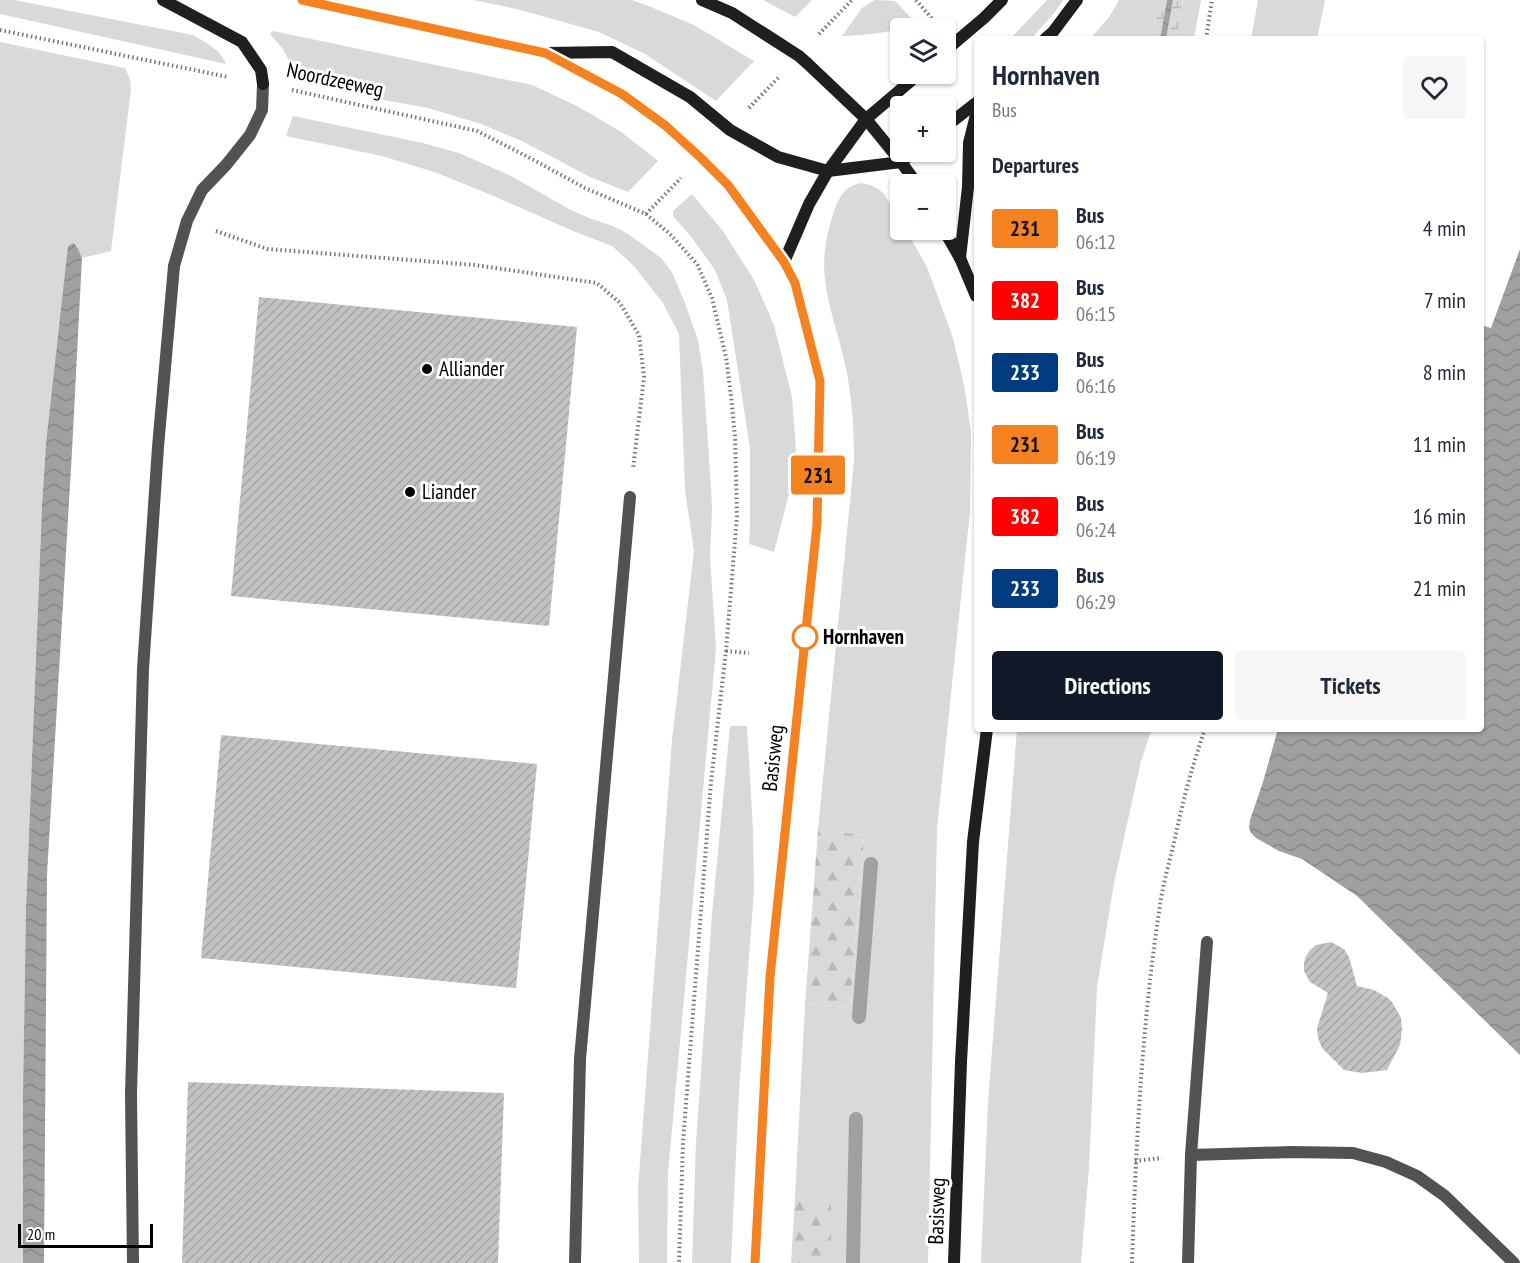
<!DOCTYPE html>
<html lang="en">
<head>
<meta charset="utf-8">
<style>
	body { margin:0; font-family:"PT Sans Narrow",sans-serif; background:#f6f6f7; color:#1f2937; height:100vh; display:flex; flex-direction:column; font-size:22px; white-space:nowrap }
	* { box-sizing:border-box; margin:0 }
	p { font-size:20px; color:#747a83 }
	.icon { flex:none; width:33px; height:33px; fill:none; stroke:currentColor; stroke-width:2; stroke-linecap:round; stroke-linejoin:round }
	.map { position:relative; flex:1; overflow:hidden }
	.sheet { position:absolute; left:974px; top:36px; width:510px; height:696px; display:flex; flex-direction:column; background:#fff; border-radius:6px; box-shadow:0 2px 4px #0004 }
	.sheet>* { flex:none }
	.badge { padding:0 12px; border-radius:4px; font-size:21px; line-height:39px }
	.fabs { position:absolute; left:890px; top:18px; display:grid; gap:12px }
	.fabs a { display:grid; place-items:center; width:66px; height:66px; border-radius:6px; background:#fff; box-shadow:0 2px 4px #0004; font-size:30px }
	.scale { position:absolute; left:18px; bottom:15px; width:135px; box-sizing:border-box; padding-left:6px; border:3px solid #000; border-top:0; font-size:16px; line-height:21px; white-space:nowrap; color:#000; -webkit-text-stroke:4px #fff; paint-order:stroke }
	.map>.badge { position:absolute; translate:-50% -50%; box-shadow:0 0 0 3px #fff }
	h2 { padding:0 18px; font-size:22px; line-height:54px }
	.round { display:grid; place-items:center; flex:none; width:63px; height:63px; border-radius:6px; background:#f6f6f7 }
	.headline { display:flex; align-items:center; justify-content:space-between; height:102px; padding:0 18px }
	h1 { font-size:28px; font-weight:600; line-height:45px }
	.cta { display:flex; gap:12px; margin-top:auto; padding:12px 18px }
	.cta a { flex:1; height:69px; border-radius:6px; background:#111827; color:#fff; font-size:24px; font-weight:600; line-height:69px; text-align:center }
	.cta a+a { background:#f6f6f7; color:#1f2937 }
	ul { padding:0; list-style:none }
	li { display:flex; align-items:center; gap:18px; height:72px; padding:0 18px }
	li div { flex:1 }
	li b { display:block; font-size:22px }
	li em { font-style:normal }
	li .badge { min-width:66px; font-weight:700; text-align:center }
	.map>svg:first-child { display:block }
	.grass { fill:#d9d9d9 }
	.forest { fill:url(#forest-firs) }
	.wetland { fill:url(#wetland-marsh) }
	.water { fill:url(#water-waves) }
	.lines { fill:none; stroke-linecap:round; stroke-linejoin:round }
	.stream { stroke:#a0a0a0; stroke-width:14 }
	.building { fill:url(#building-hatch) }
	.path { stroke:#747474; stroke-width:4; stroke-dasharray:1.5 3; stroke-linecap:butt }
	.lane { stroke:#525252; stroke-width:12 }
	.street { stroke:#525252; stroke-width:12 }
	.secondary { stroke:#1f1f1f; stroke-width:12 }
	.line-casing { stroke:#fff; stroke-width:14 }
	.line { stroke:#f58220; stroke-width:9 }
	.poi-dot { fill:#000; stroke:#fff; stroke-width:2 }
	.stop-dot { fill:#fff; stroke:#f58220; stroke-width:3 }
	.labels { text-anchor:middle; stroke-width:6; stroke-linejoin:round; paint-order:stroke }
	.street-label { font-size:21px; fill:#000; stroke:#fff }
	.poi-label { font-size:21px; fill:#000; stroke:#fff; text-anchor:start }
	.stop-label { font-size:21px; font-weight:bold; fill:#000; stroke:#fff; text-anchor:start }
</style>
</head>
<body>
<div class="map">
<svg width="1520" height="1263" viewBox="0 0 1520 1263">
	<defs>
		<pattern id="forest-firs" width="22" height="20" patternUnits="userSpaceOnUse" patternTransform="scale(1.5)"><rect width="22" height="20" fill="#d9d9d9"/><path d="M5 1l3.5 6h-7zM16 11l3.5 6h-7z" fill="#b8b8b8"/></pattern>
		<pattern id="wetland-marsh" width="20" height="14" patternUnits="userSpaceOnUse" patternTransform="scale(1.5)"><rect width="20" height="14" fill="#d9d9d9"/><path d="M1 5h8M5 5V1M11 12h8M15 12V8" fill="none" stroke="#b8b8b8"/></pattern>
		<pattern id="water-waves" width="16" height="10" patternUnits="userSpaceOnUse" patternTransform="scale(1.5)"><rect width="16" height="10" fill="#a0a0a0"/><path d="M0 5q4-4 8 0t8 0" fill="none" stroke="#888"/></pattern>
		<pattern id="building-hatch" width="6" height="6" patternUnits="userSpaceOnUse" patternTransform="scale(1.5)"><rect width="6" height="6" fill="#c2c2c2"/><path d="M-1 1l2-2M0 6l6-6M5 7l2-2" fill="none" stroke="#a5a5a5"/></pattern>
	</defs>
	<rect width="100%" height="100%" fill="#fff"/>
	<g class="grass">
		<path d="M 0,0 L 14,0 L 193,35 C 205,42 221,50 226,64 L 0,14 Z"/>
		<polygon points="473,0 632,0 651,7 694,25 754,61 716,101 645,54 599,32 517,9"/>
		<polygon points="763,0 812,0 795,17"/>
		<path d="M 875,0 L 895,1 L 917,24 C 892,32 870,35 842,36 L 862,8 Z"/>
		<polygon points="1047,0 1063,0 1055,12 1031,39 1010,39"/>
		<polygon points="1119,0 1159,0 1151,39 1090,39 1110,16"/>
		<polygon points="1183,0 1201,0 1194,39 1176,39"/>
		<polygon points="1258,0 1325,0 1317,39 1251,39"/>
		<polygon points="273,31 532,85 577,106 620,131 658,161 628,192 590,177 522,141 481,124 428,108 373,98 298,79 283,49 270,34"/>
		<polygon points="0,42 125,68 130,79 131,89 111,251 82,258 78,249 46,444 42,505 26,909 23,1092 23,1263 0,1263"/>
		<polygon points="293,116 423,143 459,153 511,176 569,209 589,218 613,226 628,234 661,258 672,272 685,303 698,340 703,371 711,487 712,510 710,556 716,648 668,1173 667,1263 639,1263 638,1188 672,740 694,551 685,490 679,334 663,303 633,265 612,246 573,231 496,197 437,173 382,156 286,136"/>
		<path d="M 861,183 L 870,185 L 878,189 L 884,194 L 900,219 L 900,230 L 906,230 L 927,267 L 953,338 L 964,385 L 971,432 L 970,511 L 937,829 L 928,1263 L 831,1263 L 831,1202 L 795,1197 L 805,1004 L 850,1007 L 864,835 L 818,830 L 854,460 C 854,428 852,395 845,364 C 839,336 828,308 825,279 C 822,257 827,232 834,211 C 839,197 845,186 861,183 Z"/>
		<polygon points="692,194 723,231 754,280 774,325 792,397 797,463 774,552 749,544 750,525 750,448 727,300 715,270 693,239 673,216 673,211"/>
		<polygon points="730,726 747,726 753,830 754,891 739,1090 731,1263 692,1263 696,1143 712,914"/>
		<polygon points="1017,729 1152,729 1141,761 1114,883 1097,987 1089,1168 1081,1263 981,1263 988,1102"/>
	</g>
	<g class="forest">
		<polygon points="818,830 864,835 850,1007 805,1004"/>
		<polygon points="795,1197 831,1202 831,1263 791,1263"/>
	</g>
	<g class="wetland">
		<polygon points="1159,0 1167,0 1160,39 1151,39"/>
		<polygon points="1173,0 1183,0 1176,39 1166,39"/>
	</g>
	<g class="water">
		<polygon points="1167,0 1173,0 1166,39 1160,39"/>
		<polygon points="74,243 78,249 82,258 72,451 47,875 44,1263 23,1263 23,1092 26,909 42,505 46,444 68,246"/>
		<polygon points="1520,249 1520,1055 1357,896 1302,859 1279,851 1256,838 1251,833 1249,828 1250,820 1263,782 1278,729 1480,729 1481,325 1491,328"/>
	</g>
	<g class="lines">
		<g class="stream">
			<polyline points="859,1017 871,864"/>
			<polyline points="853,1263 856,1119"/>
		</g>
	</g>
	<g class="building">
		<polygon points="259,297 577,327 549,626 231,596"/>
		<polygon points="221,735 537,764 516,988 201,958"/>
		<polygon points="1331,942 1344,949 1349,957 1357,986 1374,990 1388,998 1392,1002 1401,1018 1402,1030 1400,1045 1387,1070 1362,1073 1344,1070 1322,1048 1318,1038 1317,1028 1328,993 1310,982 1304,971 1304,964 1305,958 1310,950 1316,945"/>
		<polygon points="188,1082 504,1093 498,1263 182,1263"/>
	</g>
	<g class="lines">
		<g class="path">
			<polyline points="916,0 935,22"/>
			<polyline points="0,30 228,77"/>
			<polyline points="819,34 852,0"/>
			<polyline points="1206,39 1212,0"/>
			<polyline points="292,90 477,131 532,159 585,188 646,214 670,234 697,264 712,298 726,357 731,396 735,437 737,516 726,651 711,782 683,1142 679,1263"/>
			<polyline points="749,108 779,77"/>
			<polyline points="646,214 681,178"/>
			<polyline points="216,231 267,249 475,265 597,283 620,303 639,335 644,377 633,469"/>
			<polyline points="726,651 749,653"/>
			<polyline points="1135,1161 1162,1158"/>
			<path d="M 1132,1263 C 1136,1143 1142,1023 1160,905 C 1163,884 1169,863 1174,843 C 1182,804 1192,766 1205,729"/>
		</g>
		<g class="lane">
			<polyline points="1191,1155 1291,1152 1353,1153 1386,1162 1417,1176 1445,1196 1514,1263"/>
			<polyline points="133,1263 131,1094 143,669 158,447 174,266 187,221 202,190 226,165 250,135 262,110 263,84"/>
			<polyline points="575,1263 580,1059 630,497"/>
		</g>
		<polyline class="street" points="1188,1263 1191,1155 1207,942"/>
		<g class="secondary">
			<polyline points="163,0 242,42 261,70 263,84"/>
			<polyline points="302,0 545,53 612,52 690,97 730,130 778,157 828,171 901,162"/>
			<polyline points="702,0 732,13 799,56 808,64 866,119 901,162 917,184"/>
			<polyline points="1045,39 1053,32 1077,0"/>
			<polyline points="945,51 984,18 1002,0"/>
			<polyline points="545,53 622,94 666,126 701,158 728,185 784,262 795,283 820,381 817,524 770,977 755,1263"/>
			<polyline points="945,127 976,103"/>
			<polyline points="901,162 914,152"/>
			<polyline points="944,230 960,258 976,296"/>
			<polyline points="960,258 968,187 969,143 976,115"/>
			<polyline points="784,262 809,204 828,171 866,119 919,74"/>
			<polyline points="954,1263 961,1062 973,842 987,729"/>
		</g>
	</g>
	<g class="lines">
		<defs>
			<polyline id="line" points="302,0 545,53 622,94 666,126 701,158 728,185 784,262 795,283 820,381 817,524 770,977 755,1263"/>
		</defs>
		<use href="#line" class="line-casing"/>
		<use href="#line" class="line"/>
	</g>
	<g class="poi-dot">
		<circle cx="427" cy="369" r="6"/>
		<circle cx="410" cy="492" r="6"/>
	</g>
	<circle class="stop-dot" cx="805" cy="637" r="12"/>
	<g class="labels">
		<g class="street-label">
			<text transform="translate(335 80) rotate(12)" y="7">Noordzeeweg</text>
			<text transform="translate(773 758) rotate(-84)" y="7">Basisweg</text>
			<text transform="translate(937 1211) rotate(-88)" y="7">Basisweg</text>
		</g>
		<g class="poi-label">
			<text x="439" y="376">Alliander</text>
			<text x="422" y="499">Liander</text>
		</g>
		<g class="stop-label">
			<text x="823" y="644">Hornhaven</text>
		</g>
	</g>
</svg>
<div class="fabs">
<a><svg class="icon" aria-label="layers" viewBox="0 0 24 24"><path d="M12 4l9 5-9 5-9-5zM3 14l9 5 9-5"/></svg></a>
<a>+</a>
<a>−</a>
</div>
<div class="scale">20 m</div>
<b class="badge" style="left:818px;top:475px;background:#f58220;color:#111">231</b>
<section class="sheet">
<div class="headline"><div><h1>Hornhaven</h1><p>Bus</p></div><a class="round"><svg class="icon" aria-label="heart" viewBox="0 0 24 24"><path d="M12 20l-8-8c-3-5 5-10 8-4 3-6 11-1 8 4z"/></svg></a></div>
<h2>Departures</h2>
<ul>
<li><span class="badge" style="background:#f58220;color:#111">231</span><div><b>Bus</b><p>06:12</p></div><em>4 min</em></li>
<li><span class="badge" style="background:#f00;color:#fff">382</span><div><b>Bus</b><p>06:15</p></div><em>7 min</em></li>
<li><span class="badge" style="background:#003b80;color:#fff">233</span><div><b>Bus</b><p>06:16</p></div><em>8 min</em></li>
<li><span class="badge" style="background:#f58220;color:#111">231</span><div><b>Bus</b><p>06:19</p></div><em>11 min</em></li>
<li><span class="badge" style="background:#f00;color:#fff">382</span><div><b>Bus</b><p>06:24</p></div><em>16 min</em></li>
<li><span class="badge" style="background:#003b80;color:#fff">233</span><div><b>Bus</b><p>06:29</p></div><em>21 min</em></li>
</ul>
<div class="cta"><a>Directions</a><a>Tickets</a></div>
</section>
</div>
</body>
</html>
